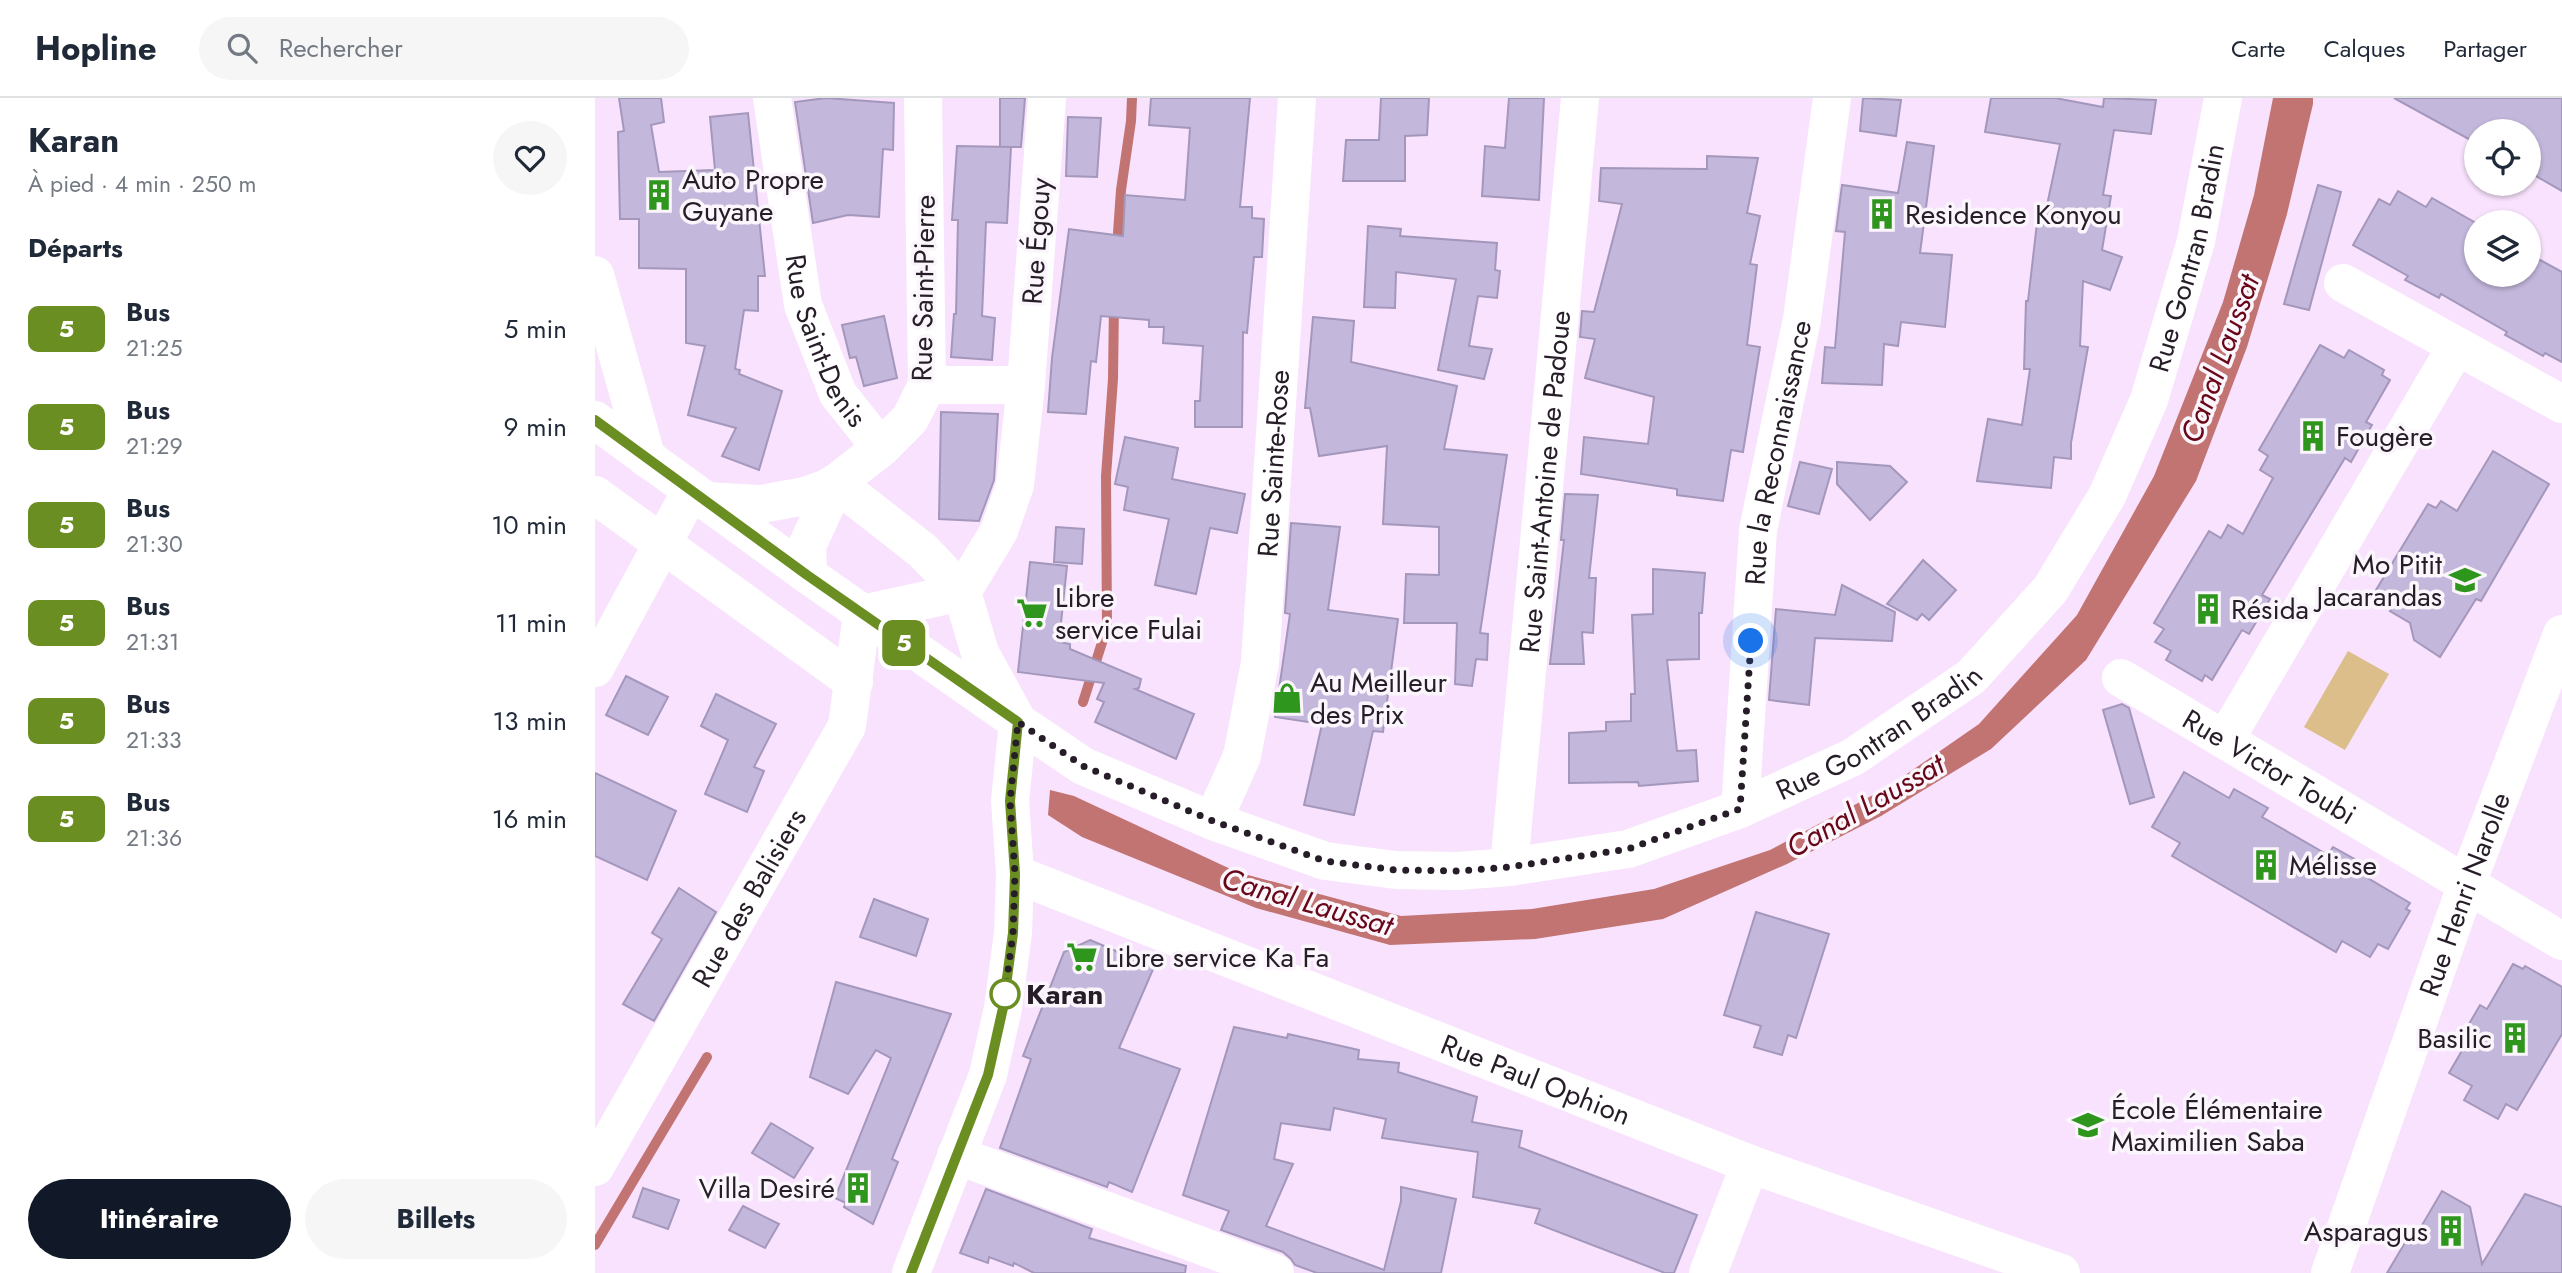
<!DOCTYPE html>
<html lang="fr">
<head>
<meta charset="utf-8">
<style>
	body { margin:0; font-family:Jost,sans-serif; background:#f6f6f7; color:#1f2937; height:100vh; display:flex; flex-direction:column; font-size:26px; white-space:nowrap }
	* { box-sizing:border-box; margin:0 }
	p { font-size:23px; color:#747a83 }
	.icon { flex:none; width:38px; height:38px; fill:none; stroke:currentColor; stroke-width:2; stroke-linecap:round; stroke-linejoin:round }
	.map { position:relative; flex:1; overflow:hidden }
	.side { display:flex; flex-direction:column; background:#fff; width:595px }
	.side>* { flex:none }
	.badge { padding:0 14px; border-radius:10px; font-size:24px; line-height:46px }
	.buttons { position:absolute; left:1869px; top:21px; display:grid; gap:14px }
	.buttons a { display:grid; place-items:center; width:77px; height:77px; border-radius:50%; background:#fff; box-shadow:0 2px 5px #0004; font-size:35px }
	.you { position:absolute; width:35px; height:35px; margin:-18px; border:5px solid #fff; border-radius:50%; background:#1a73e8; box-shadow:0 0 0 10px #1a73e833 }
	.map>.badge { position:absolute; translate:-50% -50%; box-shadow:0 0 0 4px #fff }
	h2 { padding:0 28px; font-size:26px; line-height:63px }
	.round { display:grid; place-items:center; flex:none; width:74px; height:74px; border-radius:37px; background:#f6f6f7 }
	.summary { display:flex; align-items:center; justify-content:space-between; height:119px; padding:0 28px }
	h1 { font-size:33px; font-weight:700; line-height:52px }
	.action { display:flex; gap:14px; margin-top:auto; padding:14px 28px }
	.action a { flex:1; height:80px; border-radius:42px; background:#111827; color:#fff; font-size:28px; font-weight:700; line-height:80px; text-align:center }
	.action a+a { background:#f6f6f7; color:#1f2937 }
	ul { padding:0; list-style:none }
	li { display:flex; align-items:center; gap:21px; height:98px; padding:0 28px }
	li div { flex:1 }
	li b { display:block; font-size:26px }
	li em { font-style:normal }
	li .badge { min-width:77px; font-weight:700; text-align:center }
	header { display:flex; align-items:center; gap:42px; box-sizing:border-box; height:98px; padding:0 35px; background:#fff; border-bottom:2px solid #e0e1e3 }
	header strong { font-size:33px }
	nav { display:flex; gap:38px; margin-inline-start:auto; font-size:24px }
	.search { width:490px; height:63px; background:#f6f6f7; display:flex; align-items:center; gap:18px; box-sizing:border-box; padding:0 24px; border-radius:38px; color:#747a83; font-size:26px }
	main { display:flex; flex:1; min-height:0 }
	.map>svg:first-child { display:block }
	.green { fill:#dcbe8a }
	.water { fill:#c27473 }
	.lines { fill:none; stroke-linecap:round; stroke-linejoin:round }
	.stream { stroke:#c27473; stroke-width:10 }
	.building { fill:#c4b7dc; stroke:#a497bc; stroke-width:2 }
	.minor { stroke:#fff; stroke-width:38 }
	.tertiary { stroke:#fff; stroke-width:38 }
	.line-casing { stroke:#fff; stroke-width:16 }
	.line { stroke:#6b8e23; stroke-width:10 }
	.walk { stroke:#271d29; stroke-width:7; stroke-dasharray:0 12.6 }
	.stop-dot { fill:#fff; stroke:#6b8e23; stroke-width:3.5 }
	.labels { text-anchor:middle; stroke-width:7; stroke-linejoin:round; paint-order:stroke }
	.poi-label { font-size:28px; fill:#271d29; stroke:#fbf6fc; text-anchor:start }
	.street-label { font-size:28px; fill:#271d29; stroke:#fbf6fc }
	.stop-label { font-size:28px; font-weight:bold; fill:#271d29; stroke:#fbf6fc; text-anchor:start }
	.water-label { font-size:30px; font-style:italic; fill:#680516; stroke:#fbf6fc }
</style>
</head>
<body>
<header>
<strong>Hopline</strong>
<div class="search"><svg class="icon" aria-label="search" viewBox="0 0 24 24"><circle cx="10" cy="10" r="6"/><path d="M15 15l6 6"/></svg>Rechercher</div>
<nav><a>Carte</a><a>Calques</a><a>Partager</a></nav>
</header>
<main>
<section class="side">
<div class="summary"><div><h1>Karan</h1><p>À pied · 4 min · 250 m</p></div><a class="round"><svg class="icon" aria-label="heart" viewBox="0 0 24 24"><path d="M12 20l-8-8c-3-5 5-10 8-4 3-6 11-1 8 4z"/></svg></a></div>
<h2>Départs</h2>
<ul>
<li><span class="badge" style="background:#6b8e23;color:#fff">5</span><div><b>Bus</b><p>21:25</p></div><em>5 min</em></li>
<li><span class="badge" style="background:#6b8e23;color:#fff">5</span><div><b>Bus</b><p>21:29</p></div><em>9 min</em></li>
<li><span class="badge" style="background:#6b8e23;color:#fff">5</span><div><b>Bus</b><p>21:30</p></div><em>10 min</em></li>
<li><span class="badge" style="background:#6b8e23;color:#fff">5</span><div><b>Bus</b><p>21:31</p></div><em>11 min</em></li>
<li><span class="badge" style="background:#6b8e23;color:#fff">5</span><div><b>Bus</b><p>21:33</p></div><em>13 min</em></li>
<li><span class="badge" style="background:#6b8e23;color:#fff">5</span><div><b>Bus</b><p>21:36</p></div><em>16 min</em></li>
</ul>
<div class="action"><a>Itinéraire</a><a>Billets</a></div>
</section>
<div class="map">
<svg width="1967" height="1175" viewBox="0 0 1967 1175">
	<rect width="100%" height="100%" fill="#f9e2fd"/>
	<polygon class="green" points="1753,553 1794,576 1750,652 1709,629"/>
	<polygon class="water" points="1678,0 1718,0 1718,6 1692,116 1676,170 1652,249 1601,383 1491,562 1396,651 1286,718 1192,766 1068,821 940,841 795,847 661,810 487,739 453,717 455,692 479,698 642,774 806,818 937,811 1059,791 1175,752 1293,689 1384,626 1482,517 1559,378 1628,204 1659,97"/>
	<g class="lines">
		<g class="stream">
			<polyline points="522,149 526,92 536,23 537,0"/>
			<polyline points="488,604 512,529 511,378 518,281 519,206"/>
			<polyline points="0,1147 112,959"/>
		</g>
	</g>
	<g class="building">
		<polygon points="24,0 66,0 69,24 56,27 64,74 120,72 115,19 153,15 170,178 163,178 163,213 149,212 140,271 145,272 144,276 187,293 164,372 127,358 141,330 93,317 110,248 91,245 91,171 44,170 44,121 25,121 23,34 29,33"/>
		<polygon points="231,0 299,5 298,52 288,51 284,119 253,117 218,125 200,4"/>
		<polygon points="405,0 430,0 426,49 405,49"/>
		<polygon points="556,0 655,0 645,109 657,109 657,120 669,121 667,159 659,159 652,235 648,234 647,329 600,329 600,303 605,303 608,248 568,245 569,229 554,229 554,222 506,218 501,264 496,263 491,316 453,314 457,260 474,131 528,138 530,97 590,102 595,30 554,27"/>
		<polygon points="786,0 834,0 832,37 810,38 810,83 748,83 751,42 784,42"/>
		<polygon points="914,0 949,0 944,102 887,98 890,48 910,50"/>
		<polygon points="1268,0 1306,2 1301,38 1265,33"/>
		<polygon points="1396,0 1460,0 1508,9 1509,0 1561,2 1556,36 1519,32 1508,97 1516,98 1507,152 1527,159 1515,192 1488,183 1485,248 1493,249 1476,345 1476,361 1459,359 1456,390 1382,383 1393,321 1427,327 1435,271 1429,271 1431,203 1433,203 1442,125 1448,126 1465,46 1390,34"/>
		<polygon points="1799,0 1967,0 1967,93 1934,74 1934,33 1881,33 1881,45"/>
		<polygon points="473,19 506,20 502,79 471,78"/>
		<polygon points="1312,44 1339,48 1325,155 1357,157 1350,229 1306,224 1303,248 1289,246 1287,287 1227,285 1230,249 1240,250 1250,134 1241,133 1247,87 1303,95"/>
		<polygon points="362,48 416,49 412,125 391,124 387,218 400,220 397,262 356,259 359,216 361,216 363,122 357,122"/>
		<polygon points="1112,58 1163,60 1152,115 1165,118 1155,166 1162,167 1152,247 1165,249 1148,354 1136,352 1128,403 1082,397 1082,391 986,376 989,339 1053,346 1059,299 990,280 1000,241 985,239 987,213 999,214 1027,106 1004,103 1006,70 1112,71"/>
		<polygon points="1723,87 1746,94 1714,212 1689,206"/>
		<polygon points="1803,93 1831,109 1837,100 1881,125 1881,177 1934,177 1934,156 1967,174 1967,264 1950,255 1948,258 1910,237 1912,234 1846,196 1844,200 1810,182 1813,178 1758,147 1784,101 1795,107"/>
		<polygon points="773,128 806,131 805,138 902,145 900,172 905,173 902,200 883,198 874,248 897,251 889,281 843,272 861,181 801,174 800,210 769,209"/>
		<polygon points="289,218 302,280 269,288 261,259 255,260 247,227"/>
		<polygon points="718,219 759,223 756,264 862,288 849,351 912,357 885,535 893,536 892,562 881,561 877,588 860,586 862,525 809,525 811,476 844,477 844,429 788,426 792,348 724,358 715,310 710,310"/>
		<polygon points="1725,247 1749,260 1754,252 1789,272 1787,277 1795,282 1771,324 1777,327 1756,364 1750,360 1667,497 1675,501 1654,536 1647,532 1617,582 1610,577 1607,583 1571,562 1576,553 1560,544 1569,531 1559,525 1614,433 1626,440 1633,427 1648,436 1678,380 1665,372 1673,358 1664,352"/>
		<polygon points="346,314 403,316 399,382 384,423 344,421"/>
		<polygon points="530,339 583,350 577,381 650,396 642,435 615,430 601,496 560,487 574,421 529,412 533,389 520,386"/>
		<polygon points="1898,353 1954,386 1886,503 1881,501 1845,559 1819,542 1815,525 1795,513 1799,505 1781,492 1833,406 1841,410 1846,403 1862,413"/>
		<polygon points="1205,364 1237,371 1224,416 1193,408"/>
		<polygon points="1242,364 1295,368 1312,384 1275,422 1242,386"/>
		<polygon points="970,396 1003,397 994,480 1001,480 998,535 987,534 989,566 955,566 969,442 966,442"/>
		<polygon points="696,425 745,429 733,512 803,521 788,634 778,633 759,717 709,707 727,626 680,619 695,516 690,515"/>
		<polygon points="461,429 489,431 487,466 459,464"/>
		<polygon points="1328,462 1361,492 1334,522 1327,516 1322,522 1292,506"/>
		<polygon points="435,464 472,468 464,544 475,546 475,551 546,581 544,590 540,591 599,616 581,661 500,624 509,604 502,601 509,585 423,574"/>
		<polygon points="1058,471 1110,475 1107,515 1104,515 1104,561 1072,562 1082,653 1101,652 1103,683 1044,688 1043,684 974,685 974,635 1011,633 1011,624 1036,623 1036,596 1040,596 1037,517 1058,516"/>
		<polygon points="1247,487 1300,514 1297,543 1220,540 1214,607 1174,602 1181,511 1240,517"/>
		<polygon points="31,578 73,599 53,637 11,617"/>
		<polygon points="121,596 181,626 159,669 169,673 152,714 110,696 133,642 106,628"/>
		<polygon points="1527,606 1534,610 1559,699 1535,706 1508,612"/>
		<polygon points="1589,674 1634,700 1639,691 1673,710 1667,719 1733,757 1738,749 1770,767 1766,776 1815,805 1811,811 1815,813 1793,851 1783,846 1775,859 1747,843 1741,854 1577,758 1585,745 1557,729"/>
		<polygon points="0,675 81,713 52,782 0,758"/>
		<polygon points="84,790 121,814 59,923 28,906 67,841 57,835"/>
		<polygon points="279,801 333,821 321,858 265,839"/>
		<polygon points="1161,814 1234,836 1201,940 1193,937 1187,957 1159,949 1166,928 1129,917"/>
		<polygon points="495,842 559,869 524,950 585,971 537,1094 514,1084 512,1089 405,1050 436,961 428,958 469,854"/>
		<polygon points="1918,866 1928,871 1930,868 1967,889 1967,936 1922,1012 1911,1006 1903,1021 1869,1002 1877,988 1854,975 1872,944 1866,940 1885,907 1892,911"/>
		<polygon points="241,884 356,916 297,1061 303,1064 278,1126 249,1109 251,1105 240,1100 296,960 281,952 253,996 215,979"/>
		<polygon points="639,929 692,940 693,936 764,952 763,961 804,965 803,974 882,999 877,1024 927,1033 924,1049 1102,1117 1079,1175 1070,1175 940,1125 945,1111 878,1099 883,1054 787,1040 791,1021 739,1010 735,1032 686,1025 679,1061 698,1066 671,1128 789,1172 806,1103 806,1089 861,1101 846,1175 722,1175 700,1167 696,1161 688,1154 626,1132 634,1113 588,1097"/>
		<polygon points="176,1025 218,1050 199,1080 157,1055"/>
		<polygon points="48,1090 84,1102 73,1131 38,1119"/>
		<polygon points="391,1091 497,1131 494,1140 591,1168 590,1175 439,1175 419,1165 418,1168 394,1159 393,1165 365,1155"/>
		<polygon points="1847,1093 1875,1109 1887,1166 1930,1096 1967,1109 1967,1175 1792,1175 1811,1143 1816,1146"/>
		<polygon points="148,1108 184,1126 170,1150 134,1132"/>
	</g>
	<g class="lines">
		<g class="minor">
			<path id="s1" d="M 177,0 L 208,207 L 243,296 L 286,350"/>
			<path id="s2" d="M 452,0 L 431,287 L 420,387 L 404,433 L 367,494 L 385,555 L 423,624 L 488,668 L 618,723 L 730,763 L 801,772 L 863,773 L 914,769 L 1033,751 L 1145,711 L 1258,659 L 1376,579 L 1455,492 L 1512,398 L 1554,302 L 1601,143 L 1628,0"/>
			<polyline points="0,177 52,361"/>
			<polyline points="1748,185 1967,306"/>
			<polyline points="332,287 431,287"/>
			<polyline points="241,385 328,453 367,494"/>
			<polyline points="0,397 259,584"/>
			<polyline points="109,403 166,406 210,398 230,391 241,385 286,350 315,321 332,287 328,0"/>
			<polyline points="213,477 212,448 241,385"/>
			<polyline points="0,570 96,393"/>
			<path id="s3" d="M 1526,580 L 1967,843"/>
			<polyline points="1630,642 1861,249"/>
			<path id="s4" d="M 1145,711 L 1163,432 L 1207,221 L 1237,0"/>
			<path id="s5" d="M 618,723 L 647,658 L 665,565 L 702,0"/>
			<path id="s6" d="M 914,769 L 985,0"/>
			<path id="s7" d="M 420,776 L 1155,1066 L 1466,1175"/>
			<polyline points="361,1057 680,1175"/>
			<path id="s8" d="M 0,1069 L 252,628 L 267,516 L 367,494"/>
			<polyline points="1113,1175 1155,1066"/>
			<path id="s9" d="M 1735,1175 L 1871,788 L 1967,536"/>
		</g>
		<polyline class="tertiary" points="0,322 213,477 423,624 415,703 420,776 418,835 408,910 393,977 316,1175"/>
	</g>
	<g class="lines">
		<defs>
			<polyline id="line" points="0,322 212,477 423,624 415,703 420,776 418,835 408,910 393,977 316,1175"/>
		</defs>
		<use href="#line" class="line-casing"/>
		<use href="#line" class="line"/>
		<polyline class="walk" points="410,896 418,835 420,776 415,703 423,624 488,668 618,723 730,763 801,772 863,773 914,769 1033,751 1145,711 1156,543"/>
	</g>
	<defs>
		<symbol id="building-bare" viewBox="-9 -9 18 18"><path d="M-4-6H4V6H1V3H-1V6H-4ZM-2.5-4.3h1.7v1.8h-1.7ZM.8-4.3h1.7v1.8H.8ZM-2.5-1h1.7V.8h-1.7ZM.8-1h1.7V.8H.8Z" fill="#2e961d" stroke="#fbf6fc" stroke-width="2.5" paint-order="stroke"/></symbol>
		<symbol id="school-bare" viewBox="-9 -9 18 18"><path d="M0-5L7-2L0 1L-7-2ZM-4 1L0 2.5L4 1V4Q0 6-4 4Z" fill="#2e961d" stroke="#fbf6fc" stroke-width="2.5" paint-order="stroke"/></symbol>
		<symbol id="supermarket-bare" viewBox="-9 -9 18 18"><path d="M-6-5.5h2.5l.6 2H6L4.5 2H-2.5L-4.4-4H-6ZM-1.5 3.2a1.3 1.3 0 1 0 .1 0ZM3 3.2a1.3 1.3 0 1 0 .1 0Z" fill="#2e961d" stroke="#fbf6fc" stroke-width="2.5" paint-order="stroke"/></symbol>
		<symbol id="shop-bare" viewBox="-9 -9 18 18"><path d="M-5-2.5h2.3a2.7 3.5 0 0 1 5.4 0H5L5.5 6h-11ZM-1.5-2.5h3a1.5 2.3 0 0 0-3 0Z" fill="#2e961d" stroke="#fbf6fc" stroke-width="2.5" paint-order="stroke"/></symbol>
	</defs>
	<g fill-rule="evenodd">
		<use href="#building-bare" x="42" y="75" width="44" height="44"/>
		<use href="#building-bare" x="1265" y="94" width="44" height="44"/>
		<use href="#building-bare" x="1696" y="316" width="44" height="44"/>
		<use href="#school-bare" x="1848" y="460" width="44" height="44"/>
		<use href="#building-bare" x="1591" y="489" width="44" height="44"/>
		<use href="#supermarket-bare" x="415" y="493" width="44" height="44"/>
		<use href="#shop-bare" x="670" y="578" width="44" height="44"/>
		<use href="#building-bare" x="1649" y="745" width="44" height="44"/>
		<use href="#supermarket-bare" x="465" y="837" width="44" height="44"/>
		<use href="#building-bare" x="1898" y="918" width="44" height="44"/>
		<use href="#school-bare" x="1471" y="1005" width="44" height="44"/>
		<use href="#building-bare" x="241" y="1068" width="44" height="44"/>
		<use href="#building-bare" x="1834" y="1111" width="44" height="44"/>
	</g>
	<circle class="stop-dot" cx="410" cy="896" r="14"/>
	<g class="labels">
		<g class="poi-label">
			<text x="87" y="91">Auto Propre<tspan x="87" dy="32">Guyane</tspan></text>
			<text x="1310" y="126">Residence Konyou</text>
			<text x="1741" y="348">Fougère</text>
			<text x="1847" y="476" text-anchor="end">Mo Pitit<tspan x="1847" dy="32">Jacarandas</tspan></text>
			<text x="460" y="509">Libre<tspan x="460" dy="32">service Fulai</tspan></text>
			<text x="1636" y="521">Résida</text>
			<text x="715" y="594">Au Meilleur<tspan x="715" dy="32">des Prix</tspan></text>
			<text x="1694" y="777">Mélisse</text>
			<text x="510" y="869">Libre service Ka Fa</text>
			<text x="1897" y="950" text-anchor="end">Basilic</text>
			<text x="1516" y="1021">École Élémentaire<tspan x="1516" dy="32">Maximilien Saba</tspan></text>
			<text x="240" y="1100" text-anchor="end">Villa Desiré</text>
			<text x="1833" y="1143" text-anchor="end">Asparagus</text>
		</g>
		<g class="street-label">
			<text transform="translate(441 143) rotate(-86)" y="10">Rue Égouy</text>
			<text dy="10" stroke="none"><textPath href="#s2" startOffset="2160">Rue Gontran Bradin</textPath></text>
			<text transform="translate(328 190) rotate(-89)" y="10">Rue Saint-Pierre</text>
			<text dy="10" stroke="none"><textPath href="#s1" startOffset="250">Rue Saint-Denis</textPath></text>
			<text dy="10" stroke="none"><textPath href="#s4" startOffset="359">Rue la Reconnaissance</textPath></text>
			<text dy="10" stroke="none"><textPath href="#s5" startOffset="366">Rue Sainte-Rose</textPath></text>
			<text dy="10" stroke="none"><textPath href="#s6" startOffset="387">Rue Saint-Antoine de Padoue</textPath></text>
			<text dy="10" stroke="none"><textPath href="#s2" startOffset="1572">Rue Gontran Bradin</textPath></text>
			<text dy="10" stroke="none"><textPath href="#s3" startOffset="173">Rue Victor Toubi</textPath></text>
			<text dy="10" stroke="none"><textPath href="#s9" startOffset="402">Rue Henri Narolle</textPath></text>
			<text dy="10" stroke="none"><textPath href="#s8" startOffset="310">Rue des Balisiers</textPath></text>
			<text dy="10" stroke="none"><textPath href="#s7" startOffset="560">Rue Paul Ophion</textPath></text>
		</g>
		<g class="stop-label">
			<text x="431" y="906">Karan</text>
		</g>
		<g class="water-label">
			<text transform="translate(1625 261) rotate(-70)" y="10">Canal Laussat</text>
			<text transform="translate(1270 708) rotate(-30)" y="10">Canal Laussat</text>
			<text transform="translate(712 804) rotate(16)" y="10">Canal Laussat</text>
		</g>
	</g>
</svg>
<div class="buttons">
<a><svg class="icon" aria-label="locate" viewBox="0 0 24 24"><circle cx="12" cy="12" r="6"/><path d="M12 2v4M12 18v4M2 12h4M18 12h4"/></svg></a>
<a><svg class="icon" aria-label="layers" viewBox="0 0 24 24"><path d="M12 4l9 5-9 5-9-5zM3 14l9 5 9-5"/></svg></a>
</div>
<div class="you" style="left:1156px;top:543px"></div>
<b class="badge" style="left:309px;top:545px;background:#6b8e23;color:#fff">5</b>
</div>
</main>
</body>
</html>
